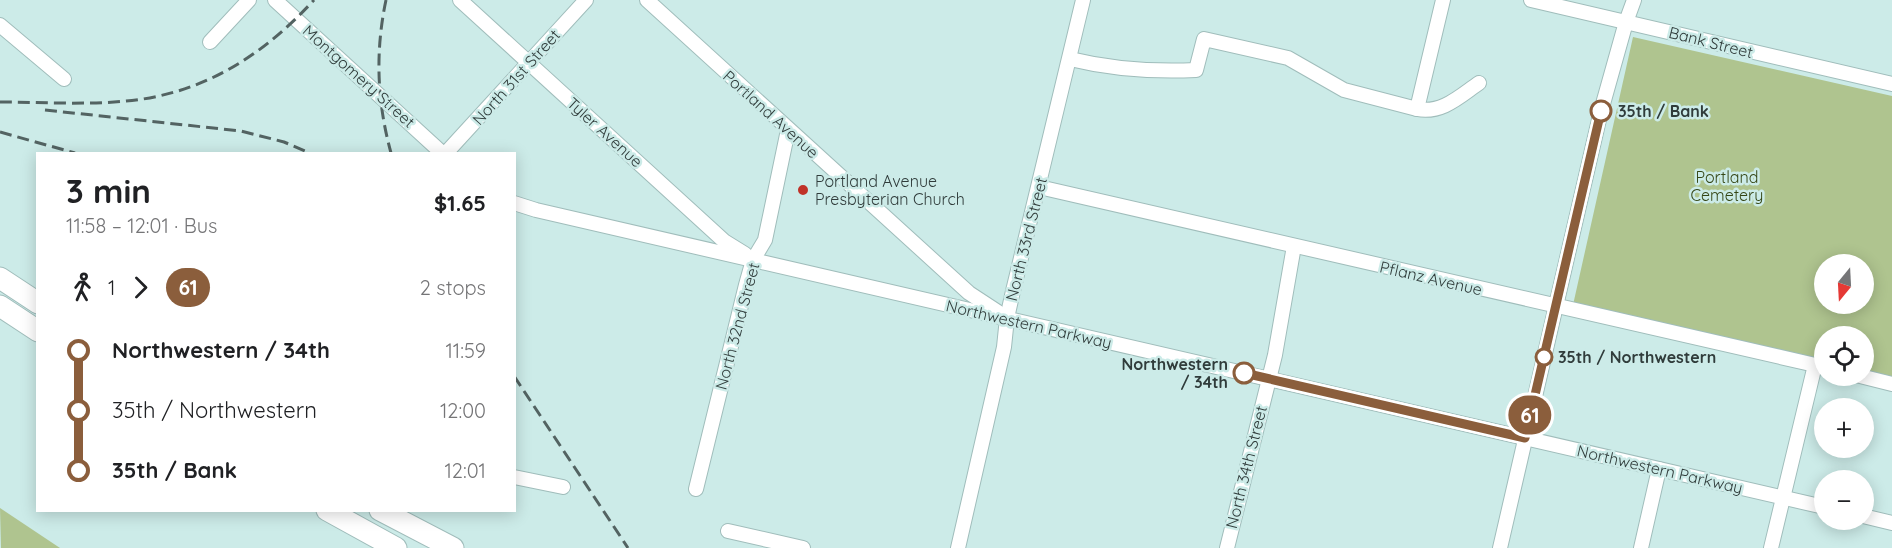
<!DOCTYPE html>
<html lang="en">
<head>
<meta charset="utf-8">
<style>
	body { margin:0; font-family:Quicksand,sans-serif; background:#f6f6f6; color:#202124; height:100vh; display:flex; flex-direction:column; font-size:22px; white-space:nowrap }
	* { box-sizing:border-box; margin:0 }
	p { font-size:20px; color:#757577 }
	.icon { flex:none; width:33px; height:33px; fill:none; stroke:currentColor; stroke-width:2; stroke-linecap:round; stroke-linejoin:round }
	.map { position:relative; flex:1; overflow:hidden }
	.side { position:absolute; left:36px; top:152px; width:480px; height:360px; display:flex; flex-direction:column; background:#fff; border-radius:0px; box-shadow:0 3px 15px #0003 }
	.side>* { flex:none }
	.badge { padding:0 12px; border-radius:20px; font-size:21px; line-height:39px }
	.needle { width:39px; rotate:198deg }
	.buttons { position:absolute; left:1814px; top:254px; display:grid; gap:12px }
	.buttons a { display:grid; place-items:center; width:60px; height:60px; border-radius:50%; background:#fff; box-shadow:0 3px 15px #0003; font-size:30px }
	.map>.badge { position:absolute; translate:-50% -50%; box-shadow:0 0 0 3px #fff }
	.legs { display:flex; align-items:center; gap:9px; height:66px; padding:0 30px; font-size:20px }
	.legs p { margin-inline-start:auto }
	.headline { display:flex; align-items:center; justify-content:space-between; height:102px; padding:0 30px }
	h1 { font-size:33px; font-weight:700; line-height:45px }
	ul { padding:0 30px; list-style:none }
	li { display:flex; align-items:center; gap:21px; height:60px; font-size:22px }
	li i { display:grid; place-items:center; width:9px; height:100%; margin:0 8px; background:currentColor }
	li i::after { content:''; width:15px; height:15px; margin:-8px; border:4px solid; border-radius:50%; background:#fff }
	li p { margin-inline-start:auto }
	li:first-child i { background:linear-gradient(#0000 50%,currentColor 0) }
	li:last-child i { background:linear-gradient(currentColor 50%,#0000 0) }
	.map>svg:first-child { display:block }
	.green { fill:#afc48f; fill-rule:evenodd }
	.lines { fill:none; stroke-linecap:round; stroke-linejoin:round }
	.minor-casing { stroke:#a0bdbb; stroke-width:16 }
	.highway-casing { stroke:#a0bdbb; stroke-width:23 }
	.minor { stroke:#fff; stroke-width:14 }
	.highway { stroke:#fff; stroke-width:21 }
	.rail { stroke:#536362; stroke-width:3; stroke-dasharray:12 6; stroke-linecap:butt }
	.line-1-casing { stroke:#fff; stroke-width:14 }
	.line-1 { stroke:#8b5e3c; stroke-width:9 }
	.stop-1-dot { fill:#fff; stroke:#8b5e3c; stroke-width:3 }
	.poi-dot { fill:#c03228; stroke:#ccebe8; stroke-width:2 }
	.labels { text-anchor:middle; stroke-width:5; stroke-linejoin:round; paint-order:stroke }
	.street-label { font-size:16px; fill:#303c3b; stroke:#ccebe8 }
	.stop-label { font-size:16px; font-weight:bold; fill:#303c3b; stroke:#ccebe8; text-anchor:start }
	.park-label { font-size:16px; fill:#354615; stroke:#ccebe8 }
	.poi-label { font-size:16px; fill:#303c3b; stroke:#ccebe8; text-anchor:start }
</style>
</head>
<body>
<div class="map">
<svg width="1892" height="548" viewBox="0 0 1892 548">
	<rect width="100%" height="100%" fill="#ccebe8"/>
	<g class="green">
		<path d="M 1633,37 L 1892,96 L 1892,378 L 1863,371 L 1863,336 L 1824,336 L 1824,362 L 1573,305 ZM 1824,264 L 1863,264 L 1863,303 L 1824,303 Z"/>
		<polygon points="0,508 60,548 1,548"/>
	</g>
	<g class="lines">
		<defs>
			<g id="minor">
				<polyline points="275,0 442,153"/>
				<polyline points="460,0 724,241 745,254"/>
				<polyline points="647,0 969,293 998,312"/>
				<polyline points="1531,0 1892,84"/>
				<polyline points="0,25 64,79"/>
				<polyline points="210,42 249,0"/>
				<path d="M 1070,59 C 1111,69 1154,72 1196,70 L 1204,39 L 1288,58 L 1344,90 L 1417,109 L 1443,0"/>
				<path d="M 1417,109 C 1442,114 1460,96 1479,83"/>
				<polyline points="446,153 586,0"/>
				<polyline points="1039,187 1824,367"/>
				<polyline points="514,203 536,210 1824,507"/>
				<polyline points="1856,375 1892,384"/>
				<polyline points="514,477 563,487"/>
				<polyline points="696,489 746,285 753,260 765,240 788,130"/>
				<polyline points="1863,516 1892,523"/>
				<polyline points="728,531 803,548"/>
				<polyline points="958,548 1004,347 1007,318 1013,291 1083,0"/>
				<polyline points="1227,548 1275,355 1294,246"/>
				<polyline points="1500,548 1601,111 1626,22 1634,0"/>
				<polyline points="1641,548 1659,469"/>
				<polyline points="1771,548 1815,365"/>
			</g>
			<g id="highway">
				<polyline points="0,278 38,303"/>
				<polyline points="0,306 38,331"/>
				<polyline points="327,510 396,548"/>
				<polyline points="380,510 453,548"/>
			</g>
		</defs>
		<use href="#minor" class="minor-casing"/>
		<use href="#highway" class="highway-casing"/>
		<use href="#minor" class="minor"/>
		<use href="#highway" class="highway"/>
		<g class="rail">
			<path d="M 386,0 C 375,52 377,102 391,153"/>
			<path d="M 0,102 C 47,102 96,106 143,99 C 213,88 267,51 314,0"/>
			<polyline points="45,110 241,131 284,142 310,153"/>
			<polyline points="0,132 75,153"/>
			<polyline points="514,376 628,548"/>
		</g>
	</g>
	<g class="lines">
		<defs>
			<polyline id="line-1" points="1244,373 1525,438 1601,111"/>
		</defs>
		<use href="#line-1" class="line-1-casing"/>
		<use href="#line-1" class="line-1"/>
	</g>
	<g class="stop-1-dot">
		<circle cx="1601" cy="111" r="10"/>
		<circle cx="1544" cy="357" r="8"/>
		<circle cx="1244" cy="373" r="10"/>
	</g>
	<circle class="poi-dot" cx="803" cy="190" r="6"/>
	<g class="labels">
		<g class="street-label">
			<text transform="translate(1711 42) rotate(14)" y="6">Bank Street</text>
			<text transform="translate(359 76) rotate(42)" y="6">Montgomery Street</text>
			<text transform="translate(516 77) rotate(-48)" y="6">North 31st Street</text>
			<text transform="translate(771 114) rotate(42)" y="6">Portland Avenue</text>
			<text transform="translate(605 132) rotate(42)" y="6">Tyler Avenue</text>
			<text transform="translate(1026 239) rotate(-76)" y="6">North 33rd Street</text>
			<text transform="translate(1431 278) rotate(13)" y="6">Pflanz Avenue</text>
			<text transform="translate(1029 324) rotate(13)" y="6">Northwestern Parkway</text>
			<text transform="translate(737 326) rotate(-75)" y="6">North 32nd Street</text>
			<text transform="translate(1246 467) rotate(-76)" y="6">North 34th Street</text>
			<text transform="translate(1660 469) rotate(13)" y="6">Northwestern Parkway</text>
		</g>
		<g class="stop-label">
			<text x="1618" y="117">35th / Bank</text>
			<text x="1558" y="363">35th / Northwestern</text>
			<text x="1228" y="370" text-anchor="end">Northwestern<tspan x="1228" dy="18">/ 34th</tspan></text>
		</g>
		<g class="park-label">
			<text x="1727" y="183">Portland<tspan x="1727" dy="18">Cemetery</tspan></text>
		</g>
		<g class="poi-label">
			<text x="815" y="187">Portland Avenue<tspan x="815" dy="18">Presbyterian Church</tspan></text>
		</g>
	</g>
</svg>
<div class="buttons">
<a><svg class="needle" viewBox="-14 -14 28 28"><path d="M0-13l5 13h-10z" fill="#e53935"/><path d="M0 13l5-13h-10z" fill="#757577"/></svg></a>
<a><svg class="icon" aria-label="locate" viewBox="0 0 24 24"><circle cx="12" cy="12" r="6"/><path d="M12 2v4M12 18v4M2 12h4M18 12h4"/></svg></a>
<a>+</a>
<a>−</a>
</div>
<b class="badge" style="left:1530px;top:415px;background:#8b5e3c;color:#fff">61</b>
<section class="side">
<div class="headline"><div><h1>3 min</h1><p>11:58 – 12:01 · Bus</p></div><b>$1.65</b></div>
<div class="legs"><svg class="icon" aria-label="walk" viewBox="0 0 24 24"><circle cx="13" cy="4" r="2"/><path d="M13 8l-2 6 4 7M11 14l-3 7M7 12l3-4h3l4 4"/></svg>1<svg class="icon" aria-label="forward" viewBox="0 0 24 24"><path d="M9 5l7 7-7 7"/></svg><b class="badge" style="background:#8b5e3c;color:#fff">61</b><p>2 stops</p></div>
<ul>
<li><i style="color:#8b5e3c"></i><b>Northwestern / 34th</b><p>11:59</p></li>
<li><i style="color:#8b5e3c"></i><span>35th / Northwestern</span><p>12:00</p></li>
<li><i style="color:#8b5e3c"></i><b>35th / Bank</b><p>12:01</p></li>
</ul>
</section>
</div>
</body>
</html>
